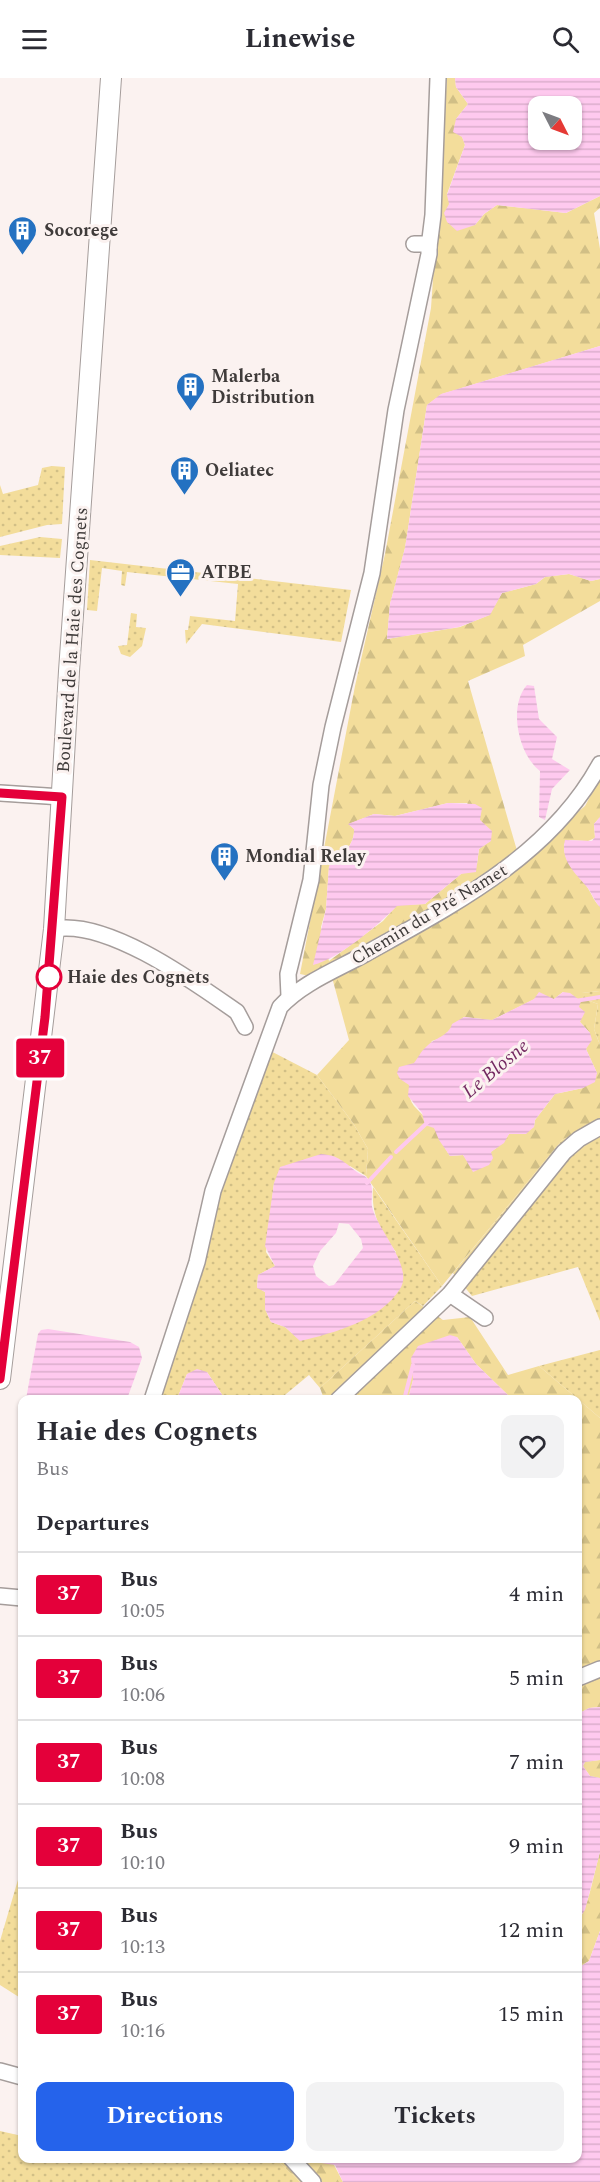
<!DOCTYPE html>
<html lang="en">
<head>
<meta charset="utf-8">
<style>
	body { margin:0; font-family:Spectral,serif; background:#f2f2f3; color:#2b2b33; height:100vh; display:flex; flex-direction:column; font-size:22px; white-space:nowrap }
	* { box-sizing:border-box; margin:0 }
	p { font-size:20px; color:#7c7c81 }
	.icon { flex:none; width:33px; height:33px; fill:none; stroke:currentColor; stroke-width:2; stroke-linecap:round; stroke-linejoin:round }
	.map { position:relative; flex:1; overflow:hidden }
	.drawer { position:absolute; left:18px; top:1317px; width:564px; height:768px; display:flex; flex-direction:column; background:#fff; border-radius:12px; box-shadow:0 2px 4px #0004 }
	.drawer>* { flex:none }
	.badge { padding:0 12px; border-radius:4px; font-size:21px; line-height:39px }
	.needle { width:39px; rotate:132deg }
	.controls { position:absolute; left:528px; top:18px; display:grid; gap:12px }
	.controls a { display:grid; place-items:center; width:54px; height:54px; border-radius:12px; background:#fff; box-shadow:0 2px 4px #0004; font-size:30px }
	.map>.badge { position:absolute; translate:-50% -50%; box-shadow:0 0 0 3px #fff }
	h2 { padding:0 18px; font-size:22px; line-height:54px }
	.round { display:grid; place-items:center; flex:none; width:63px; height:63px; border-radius:12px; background:#f2f2f3 }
	.headline { display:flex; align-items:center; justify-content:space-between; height:102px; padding:0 18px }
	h1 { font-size:28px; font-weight:700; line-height:45px }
	.button { display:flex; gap:12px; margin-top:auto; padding:12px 18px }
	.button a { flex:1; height:69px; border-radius:12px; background:#2563eb; color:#fff; font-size:24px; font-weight:700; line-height:69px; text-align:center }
	.button a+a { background:#f2f2f3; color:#2b2b33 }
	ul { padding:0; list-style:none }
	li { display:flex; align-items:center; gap:18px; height:84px; padding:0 18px; border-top:2px solid #e1e1e2 }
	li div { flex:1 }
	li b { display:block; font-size:22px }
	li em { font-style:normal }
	li .badge { min-width:66px; font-weight:700; text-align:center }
	header { display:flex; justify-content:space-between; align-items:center; height:78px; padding:0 18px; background:#fff; font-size:27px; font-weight:700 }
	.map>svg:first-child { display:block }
	.grass { fill:url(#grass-dots) }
	.forest { fill:url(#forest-firs); fill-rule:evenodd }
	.water { fill:url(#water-rules); fill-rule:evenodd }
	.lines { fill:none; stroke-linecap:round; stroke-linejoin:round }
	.stream { stroke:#fec9ee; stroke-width:4 }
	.minor-casing { stroke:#a59d9b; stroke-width:18 }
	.major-casing { stroke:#a59d9b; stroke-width:22 }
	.minor { stroke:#fff; stroke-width:15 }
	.major { stroke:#fff; stroke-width:20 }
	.line-casing { stroke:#fff; stroke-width:14 }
	.line { stroke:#e4003a; stroke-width:9 }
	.stop-dot { fill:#fff; stroke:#e4003a; stroke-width:3 }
	.labels { text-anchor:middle; stroke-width:6; stroke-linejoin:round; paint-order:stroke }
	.poi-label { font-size:18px; font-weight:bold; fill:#3f3b3a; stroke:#fbf2f0; text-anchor:start }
	.street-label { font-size:18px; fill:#3f3b3a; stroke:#fbf2f0 }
	.stop-label { font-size:18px; font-weight:bold; fill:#3f3b3a; stroke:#fbf2f0; text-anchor:start }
	.water-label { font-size:20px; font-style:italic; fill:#742a62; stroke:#fbf2f0 }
</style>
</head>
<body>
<header><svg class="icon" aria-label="menu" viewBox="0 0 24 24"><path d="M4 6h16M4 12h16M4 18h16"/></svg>Linewise<svg class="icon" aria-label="search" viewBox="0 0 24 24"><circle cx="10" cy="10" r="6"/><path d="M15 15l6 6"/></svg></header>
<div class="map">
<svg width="600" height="2104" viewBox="0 0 600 2104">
	<defs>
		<pattern id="grass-dots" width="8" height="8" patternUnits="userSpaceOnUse" patternTransform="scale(1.5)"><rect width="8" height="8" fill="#f3dd9b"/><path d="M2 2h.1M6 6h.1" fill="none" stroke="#d1bf86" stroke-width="1.8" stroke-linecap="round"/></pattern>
		<pattern id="forest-firs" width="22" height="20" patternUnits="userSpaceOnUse" patternTransform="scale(1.5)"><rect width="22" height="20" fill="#f3dd9b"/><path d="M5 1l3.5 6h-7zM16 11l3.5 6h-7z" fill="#d1bf86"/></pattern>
		<pattern id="water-rules" width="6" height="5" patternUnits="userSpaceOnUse" patternTransform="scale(1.5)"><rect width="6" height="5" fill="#fec9ee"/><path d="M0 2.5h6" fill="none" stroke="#dbaecd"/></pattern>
	</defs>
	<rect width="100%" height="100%" fill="#fbf2f0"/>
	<g class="grass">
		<polygon points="52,388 65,389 62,446 47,447 0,459 0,407 3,416 38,407 42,390"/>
		<polygon points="40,459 62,461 60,480 0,477 0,468"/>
		<polygon points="90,482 351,512 341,564 202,546 186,566 185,552 188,552 190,538 235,543 238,506 127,494 125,508 121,507 122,493 102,490 97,533 87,532"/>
		<polygon points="131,535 137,536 136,549 146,550 142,568 130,579 121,576 118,568 127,567"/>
		<polygon points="600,913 600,967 594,951 598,926 587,922 581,915"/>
		<path d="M 259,967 L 317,997 L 353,1045 L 368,1071 L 366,1098 L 350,1088 L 274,1105 L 266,1174 L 275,1188 L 258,1197 L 257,1209 L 265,1214 L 265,1231 L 271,1244 L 285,1249 L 300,1262 L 396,1174 C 380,1151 371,1137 373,1109 L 442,1208 L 423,1228 L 415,1223 L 320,1310 L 309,1297 L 280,1321 L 225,1321 L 207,1294 L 187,1296 L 177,1321 L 149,1322 Z"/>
		<polygon points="600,1042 600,1243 578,1189 472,1218 453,1195 562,1062"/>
		<polygon points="600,1272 600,1340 539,1288"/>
		<polygon points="22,1788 22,1921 0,1907 0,1863"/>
		<polygon points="0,2053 22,2058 22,2080 276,2081 300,2104 0,2104"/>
	</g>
	<g class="forest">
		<path d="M 447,0 L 455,0 L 456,9 L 468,26 L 456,41 L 465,67 L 447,116 L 475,147 L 484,136 L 497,127 L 566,135 L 600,118 L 600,130 L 594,135 L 600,171 L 600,268 L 442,316 L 427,327 L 405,470 L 390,526 L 387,561 L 460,549 L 489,537 L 502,515 L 536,506 L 545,499 L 569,496 L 591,503 L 600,501 L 600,523 L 523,567 L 525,578 L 468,603 L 520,783 L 585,728 L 600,700 L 600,739 L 594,746 L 595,760 L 588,763 L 570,762 L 564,766 C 563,788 580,795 589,812 C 593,819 594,823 600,829 L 600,913 L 582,915 L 587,922 L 598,926 L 594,951 L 600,967 L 600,1042 L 562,1062 L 442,1208 L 366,1098 L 368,1071 L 353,1045 L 317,997 L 349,962 L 333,903 L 300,896 L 355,608 L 385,476 L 431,230 ZM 448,725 L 467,725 L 480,742 L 490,763 L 479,771 L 477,786 L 461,796 L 425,826 L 397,827 L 383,843 L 329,883 L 321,849 L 326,831 L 329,788 C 341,781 355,766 354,751 L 349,746 L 374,736 L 395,738 ZM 563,914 L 578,929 L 580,944 L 590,955 L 586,971 L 597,995 L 583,1010 L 555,1016 L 535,1042 L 534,1049 L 509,1056 C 501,1070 484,1078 470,1085 L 463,1077 L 450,1078 C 443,1068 440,1058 434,1049 C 428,1041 420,1035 414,1028 C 399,1009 423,981 432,963 L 441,960 L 464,939 L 492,942 L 535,921 L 554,921 Z"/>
		<polygon points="415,1223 443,1242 470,1239 508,1297 539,1288 600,1340 600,1629 589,1630 578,1636 578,1322 512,1321 476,1286 457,1259 413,1302 408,1321 324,1321 320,1310"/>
		<polygon points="600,1682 600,1700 590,1698 583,1688 585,1684"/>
		<path d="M 600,1774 L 600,1853 L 589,1883 L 578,1890 L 578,1842 C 588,1833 595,1790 600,1774 Z"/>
		<polygon points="276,2081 316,2081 321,2084 333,2085 343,2104 300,2104"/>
	</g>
	<g class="water">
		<path d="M 455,0 L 600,0 L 600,118 L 566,135 L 497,127 L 484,136 L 475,147 L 457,153 L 447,144 L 444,135 L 449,126 L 447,117 L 465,67 L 462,59 L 453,54 L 456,41 L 468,26 L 456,9 ZM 538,28 L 572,28 L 572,62 L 538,62 Z"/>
		<polygon points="600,268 600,501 591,503 569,496 545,499 536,506 502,515 490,537 459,549 387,561 390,526 405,470 427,327 441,316"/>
		<path d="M 527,607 L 534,608 L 539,641 L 557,659 L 552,681 L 570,692 L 552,711 L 545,742 L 539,739 L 540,693 C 518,676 508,628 527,607 Z"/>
		<path d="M 448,725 L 475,726 L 482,730 L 480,742 L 492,753 L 491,763 L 479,771 L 476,794 L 461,796 L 425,826 L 397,828 C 377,848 340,880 313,887 L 326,831 L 329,788 C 341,781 355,766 354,751 L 348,746 L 374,736 L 395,738 Z"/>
		<path d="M 600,739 L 600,829 C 594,823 592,815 587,809 C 575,795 560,782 565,762 L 592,763 L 595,759 L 594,746 Z"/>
		<path d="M 539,914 L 554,921 L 563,914 L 570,915 L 581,923 L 579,929 L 585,934 L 580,944 L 590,955 L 592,962 L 586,971 L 597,995 L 595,1004 L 583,1010 L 555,1016 L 535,1042 L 534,1049 L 526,1056 L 509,1056 L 504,1065 L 491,1074 L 493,1080 L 489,1087 L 473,1094 L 463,1077 L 450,1078 L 439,1062 L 434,1050 L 425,1047 L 422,1035 L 408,1018 L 409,1007 L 400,1001 L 397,995 L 399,989 L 414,985 C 418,980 421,973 426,969 C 434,960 449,958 452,946 L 464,939 L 492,942 L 534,921 Z"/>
		<path d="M 321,1076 C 338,1077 344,1084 357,1094 C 361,1097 365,1097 368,1101 C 376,1111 369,1121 373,1132 C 379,1153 414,1190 400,1211 C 381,1242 334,1255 300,1263 L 285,1249 L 271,1244 L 265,1231 L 265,1214 L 257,1210 L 258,1197 L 275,1188 L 265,1168 L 274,1105 L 280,1089 ZM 339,1145 L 349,1146 L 361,1161 L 363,1170 L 334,1207 L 329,1208 L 316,1198 L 313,1188 L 320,1173 L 336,1155 Z"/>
		<polygon points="48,1251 130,1264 139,1269 142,1280 127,1321 26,1321 38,1256 41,1252"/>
		<polygon points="450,1257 457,1259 476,1286 512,1321 408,1321 413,1302 411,1280 418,1268"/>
		<polygon points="197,1291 207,1294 225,1321 177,1321 187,1296"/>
		<polygon points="600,1629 600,1682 585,1684 583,1688 590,1698 600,1700 600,1774 585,1832 578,1842 578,1636 589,1630"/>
		<polygon points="600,1853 600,2104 343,2104 335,2087 321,2085 316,2081 578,2080 578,1890 589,1883"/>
	</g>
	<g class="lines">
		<g class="stream">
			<polyline points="575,923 600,919"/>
			<polyline points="396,1074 428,1044"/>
			<polyline points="367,1105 391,1079"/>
			<polyline points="404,1322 413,1287"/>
		</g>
		<defs>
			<g id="minor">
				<polyline points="429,169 433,137 438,0"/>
				<polyline points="0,715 62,719"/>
				<path d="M 54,851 C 108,841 194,904 237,934 L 245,949"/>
				<polyline points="289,918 288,896 311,802 321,707 333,649 372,495 396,332 429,176 429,169 425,166 414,166"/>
				<polyline points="450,1216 485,1240"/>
				<path d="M 152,1322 L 197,1184 L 213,1113 L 280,929 C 302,905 336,892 365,876 C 453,827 550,778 600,686"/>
				<polyline points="338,1322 450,1216 564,1074 579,1061 600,1049"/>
				<polyline points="0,1518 22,1520"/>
				<polyline points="578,1600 600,1591"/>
				<polyline points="0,1993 22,1999"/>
				<polyline points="291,2080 313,2104"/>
			</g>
			<polyline id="major" points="0,1301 54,851 69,593 111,0"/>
		</defs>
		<use href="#minor" class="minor-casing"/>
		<use href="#major" class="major-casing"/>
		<use href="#minor" class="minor"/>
		<use href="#major" class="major"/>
	</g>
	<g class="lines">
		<defs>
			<polyline id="line" points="0,715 62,719 45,939 0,1301"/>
		</defs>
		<use href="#line" class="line-casing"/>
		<use href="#line" class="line"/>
	</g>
	<defs>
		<symbol id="building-pin" viewBox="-11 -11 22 30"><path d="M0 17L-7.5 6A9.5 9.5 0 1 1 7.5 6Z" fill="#2471c1" stroke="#fbf2f0"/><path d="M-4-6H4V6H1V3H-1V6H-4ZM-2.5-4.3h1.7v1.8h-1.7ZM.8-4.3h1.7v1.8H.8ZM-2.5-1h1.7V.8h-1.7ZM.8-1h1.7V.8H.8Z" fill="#fff"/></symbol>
		<symbol id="office-pin" viewBox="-11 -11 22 30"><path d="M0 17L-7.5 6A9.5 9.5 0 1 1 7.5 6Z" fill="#2471c1" stroke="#fbf2f0"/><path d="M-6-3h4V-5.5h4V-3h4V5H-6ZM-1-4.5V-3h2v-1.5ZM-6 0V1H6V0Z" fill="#fff"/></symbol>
	</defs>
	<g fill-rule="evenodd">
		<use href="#building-pin" x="6" y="136" width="33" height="45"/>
		<use href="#building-pin" x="174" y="292" width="33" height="45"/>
		<use href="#building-pin" x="168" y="376" width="33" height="45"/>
		<use href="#office-pin" x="164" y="478" width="33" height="45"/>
		<use href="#building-pin" x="208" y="762" width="33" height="45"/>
	</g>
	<circle class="stop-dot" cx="49" cy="899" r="12"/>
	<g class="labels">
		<g class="poi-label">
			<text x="44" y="158">Socorege</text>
			<text x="211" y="304">Malerba<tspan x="211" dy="21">Distribution</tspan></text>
			<text x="205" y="398">Oeliatec</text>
			<text x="201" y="500">ATBE</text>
			<text x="245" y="784">Mondial Relay</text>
		</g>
		<g class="street-label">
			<text transform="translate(72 562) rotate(-86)" y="6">Boulevard de la Haie des Cognets</text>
			<text transform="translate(429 836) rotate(-31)" y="6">Chemin du Pré Namet</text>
		</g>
		<g class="stop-label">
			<text x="67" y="905">Haie des Cognets</text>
		</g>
		<g class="water-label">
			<text transform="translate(495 990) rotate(-40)" y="7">Le Blosne</text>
		</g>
	</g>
</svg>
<div class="controls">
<a><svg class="needle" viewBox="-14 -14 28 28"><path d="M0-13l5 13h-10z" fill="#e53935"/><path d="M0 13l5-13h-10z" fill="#7c7c81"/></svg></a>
</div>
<b class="badge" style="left:40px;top:980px;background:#e4003a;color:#fff">37</b>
<section class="drawer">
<div class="headline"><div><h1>Haie des Cognets</h1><p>Bus</p></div><a class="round"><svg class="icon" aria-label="heart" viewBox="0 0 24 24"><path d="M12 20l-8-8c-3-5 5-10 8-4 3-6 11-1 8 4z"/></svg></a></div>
<h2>Departures</h2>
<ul>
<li><span class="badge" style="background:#e4003a;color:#fff">37</span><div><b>Bus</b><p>10:05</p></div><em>4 min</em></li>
<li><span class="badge" style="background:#e4003a;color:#fff">37</span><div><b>Bus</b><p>10:06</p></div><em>5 min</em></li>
<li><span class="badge" style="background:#e4003a;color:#fff">37</span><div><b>Bus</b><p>10:08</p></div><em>7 min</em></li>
<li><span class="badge" style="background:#e4003a;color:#fff">37</span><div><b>Bus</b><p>10:10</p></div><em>9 min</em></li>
<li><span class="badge" style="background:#e4003a;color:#fff">37</span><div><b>Bus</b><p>10:13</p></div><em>12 min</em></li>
<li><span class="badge" style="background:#e4003a;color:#fff">37</span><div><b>Bus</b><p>10:16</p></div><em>15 min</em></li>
</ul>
<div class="button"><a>Directions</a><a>Tickets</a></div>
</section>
</div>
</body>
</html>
